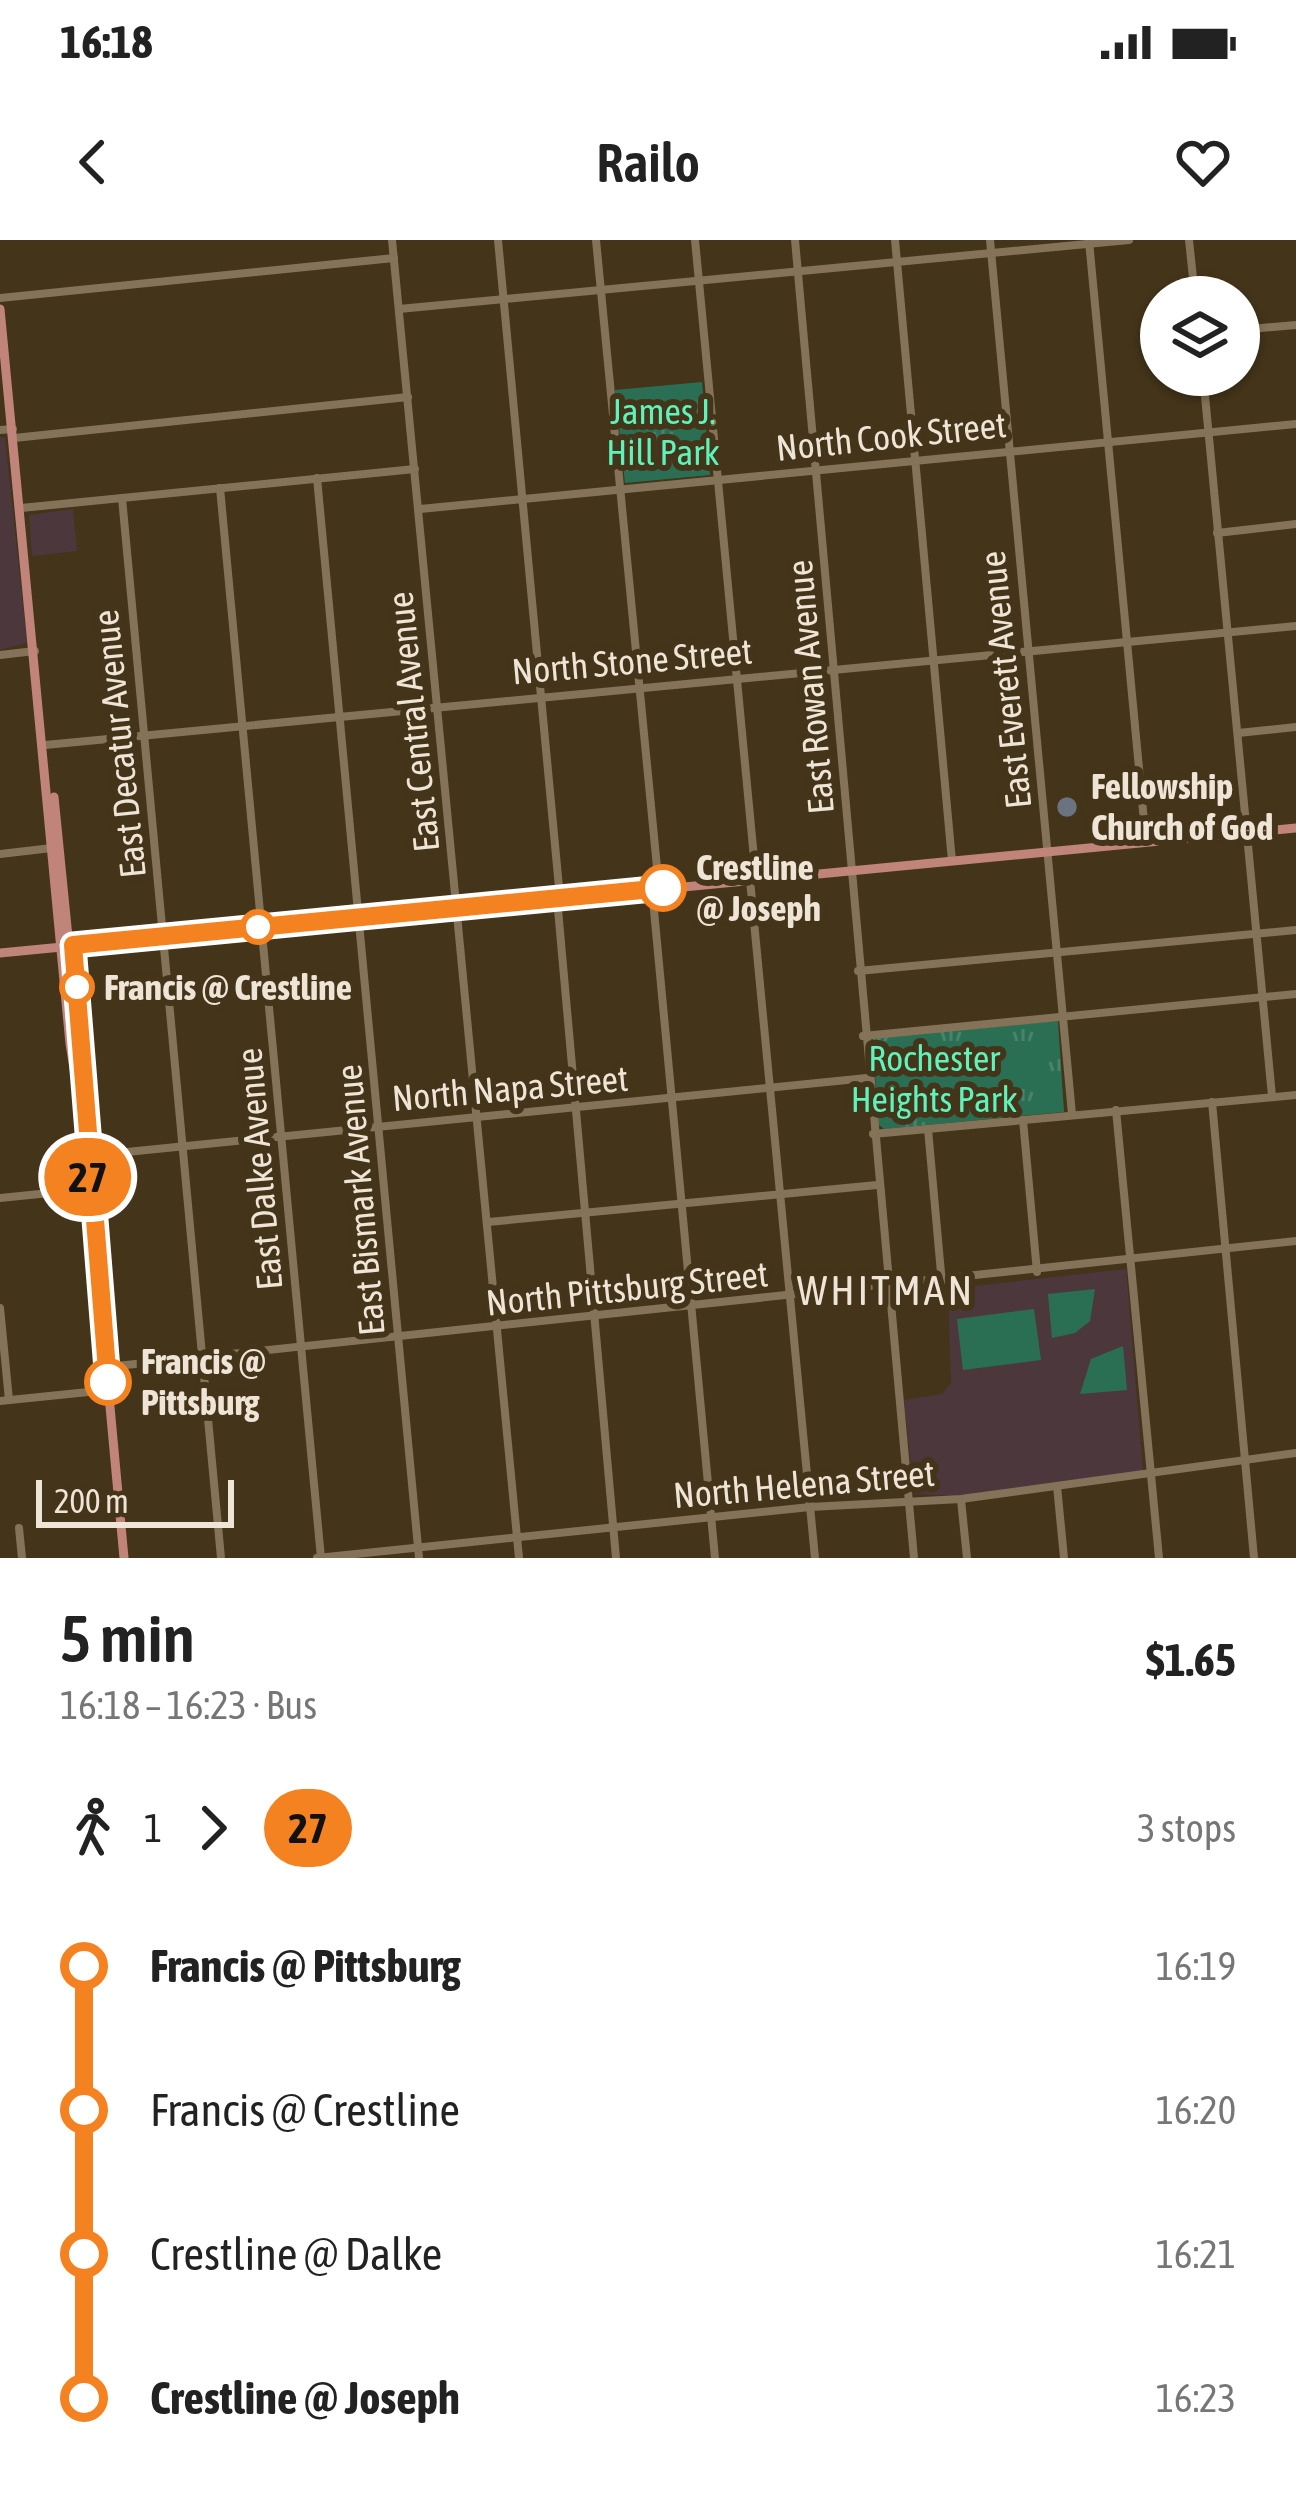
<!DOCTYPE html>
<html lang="en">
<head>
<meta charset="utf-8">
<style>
	body { margin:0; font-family:"Asap Condensed",sans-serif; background:#f2f2f2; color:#222; height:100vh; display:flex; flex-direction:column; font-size:45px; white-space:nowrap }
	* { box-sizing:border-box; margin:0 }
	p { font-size:39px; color:#767676 }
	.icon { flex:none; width:66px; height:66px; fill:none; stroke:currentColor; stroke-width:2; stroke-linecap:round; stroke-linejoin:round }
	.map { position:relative; height:1318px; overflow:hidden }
	.side { display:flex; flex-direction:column; background:#fff; flex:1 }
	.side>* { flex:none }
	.badge { padding:0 24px; border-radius:39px; font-size:42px; line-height:78px }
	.tools { position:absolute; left:1140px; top:36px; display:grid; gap:24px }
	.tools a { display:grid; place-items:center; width:120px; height:120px; border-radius:50%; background:#fff; box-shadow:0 3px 9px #0004; font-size:60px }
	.scale { position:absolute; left:36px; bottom:30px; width:198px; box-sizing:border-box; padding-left:12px; border:6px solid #efe5d6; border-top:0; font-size:33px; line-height:42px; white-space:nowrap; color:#efe5d6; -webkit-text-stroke:9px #43341a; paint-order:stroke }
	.map>.badge { position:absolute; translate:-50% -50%; box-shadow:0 0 0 6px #fff }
	.legs { display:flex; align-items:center; gap:18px; height:132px; padding:0 60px; font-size:39px }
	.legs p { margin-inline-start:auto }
	.head { display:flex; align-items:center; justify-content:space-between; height:204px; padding:0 60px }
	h1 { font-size:66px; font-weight:600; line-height:90px }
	ul { padding:0 60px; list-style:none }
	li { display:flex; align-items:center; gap:42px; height:144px; font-size:45px }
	li i { display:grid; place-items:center; width:18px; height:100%; margin:0 15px; background:currentColor }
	li i::after { content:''; width:30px; height:30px; margin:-15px; border:9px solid; border-radius:50%; background:#fff }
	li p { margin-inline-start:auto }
	li:first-child i { background:linear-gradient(#0000 50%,currentColor 0) }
	li:last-child i { background:linear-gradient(currentColor 50%,#0000 0) }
	.status { display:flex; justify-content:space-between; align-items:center; height:84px; padding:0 60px; background:#fff; direction:ltr }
	.status svg { height:33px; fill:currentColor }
	header { display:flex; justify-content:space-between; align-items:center; height:156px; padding:0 60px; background:#fff; font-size:54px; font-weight:600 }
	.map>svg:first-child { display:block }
	.education { fill:#4c383c }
	.grass { fill:url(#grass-tufts) }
	.pitch { fill:#2a6f54 }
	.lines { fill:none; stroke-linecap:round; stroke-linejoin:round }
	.minor { stroke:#847358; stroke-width:8 }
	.major { stroke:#c0847b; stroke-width:9 }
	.line-1-casing { stroke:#fff; stroke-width:27 }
	.line-1 { stroke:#f58220; stroke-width:18 }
	.worship-dot { fill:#6b7280; stroke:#43341a; stroke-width:4.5 }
	.stop-1-dot { fill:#fff; stroke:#f58220; stroke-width:6 }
	.labels { text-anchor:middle; stroke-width:12; stroke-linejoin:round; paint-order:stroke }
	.park-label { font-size:36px; fill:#5ef3ba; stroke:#43341a }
	.street-label { font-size:36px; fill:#efe5d6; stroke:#43341a }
	.poi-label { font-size:36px; font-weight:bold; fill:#efe5d6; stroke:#43341a; text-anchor:start }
	.stop-label { font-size:36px; font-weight:bold; fill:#efe5d6; stroke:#43341a; text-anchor:start }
	.quarter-label { font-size:42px; letter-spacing:3px; fill:#efe5d6; stroke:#43341a }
</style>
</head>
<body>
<div class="status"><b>16:18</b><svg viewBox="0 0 49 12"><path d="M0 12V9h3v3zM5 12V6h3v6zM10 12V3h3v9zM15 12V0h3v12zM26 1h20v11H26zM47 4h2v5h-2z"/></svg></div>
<header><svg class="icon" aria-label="back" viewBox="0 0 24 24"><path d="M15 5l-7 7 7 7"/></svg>Railo<svg class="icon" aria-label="heart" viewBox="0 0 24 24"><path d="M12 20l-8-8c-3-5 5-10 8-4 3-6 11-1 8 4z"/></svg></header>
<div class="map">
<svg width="1296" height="1318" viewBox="0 0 1296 1318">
	<defs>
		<pattern id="grass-tufts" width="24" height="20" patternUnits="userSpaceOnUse" patternTransform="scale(3)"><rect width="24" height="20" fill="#2a6f54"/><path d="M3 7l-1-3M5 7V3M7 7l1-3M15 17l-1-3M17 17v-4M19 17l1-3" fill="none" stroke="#49836c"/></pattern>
	</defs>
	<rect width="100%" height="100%" fill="#43341a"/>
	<g class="education">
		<polygon points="0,197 5,198 27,403 0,410"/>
		<polygon points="73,269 77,311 32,316 29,275"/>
		<polygon points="1126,1029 1143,1231 969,1256 914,1254 904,1160 942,1154 951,1143 948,1049"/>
	</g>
	<g class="grass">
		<polygon points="702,142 710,235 625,243 615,150"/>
		<polygon points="1058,781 1064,872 884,889 878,884 873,798"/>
	</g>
	<g class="pitch">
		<path d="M 932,805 C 935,839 922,858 888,861 L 883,813 Z"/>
		<polygon points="1095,1049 1090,1081 1075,1093 1052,1098 1048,1054"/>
		<polygon points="1034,1069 1041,1120 963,1130 957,1079"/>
		<polygon points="1123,1106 1127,1150 1080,1154 1091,1119"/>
	</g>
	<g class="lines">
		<g class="minor">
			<polyline points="392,0 519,1318"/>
			<polyline points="498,0 560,658"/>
			<polyline points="596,0 659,648"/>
			<polyline points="695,0 756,639"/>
			<polyline points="795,0 914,1318"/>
			<polyline points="895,0 952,621"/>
			<polyline points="990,0 1072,874"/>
			<polyline points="1189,0 1195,57"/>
			<polyline points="1089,1 1146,602"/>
			<polyline points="0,58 394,18"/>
			<polyline points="399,69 1129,0"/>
			<polyline points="1239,90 1296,85"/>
			<polyline points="1203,135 1272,856"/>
			<polyline points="0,190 13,189"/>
			<polyline points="14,198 408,157"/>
			<polyline points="317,238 419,1318"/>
			<polyline points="220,248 321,1318"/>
			<polyline points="122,258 221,1318"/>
			<polyline points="21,268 415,229"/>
			<polyline points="420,269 1296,184"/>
			<polyline points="1217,293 1296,284"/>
			<polyline points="0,415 35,411"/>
			<polyline points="1238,493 1296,487"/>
			<polyline points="45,505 1296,386"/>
			<polyline points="0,614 52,608"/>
			<polyline points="750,640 815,1318"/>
			<polyline points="652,649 715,1318"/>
			<polyline points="557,658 616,1318"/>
			<polyline points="858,731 1296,690"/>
			<polyline points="863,796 1296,754"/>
			<polyline points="1212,862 1254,1318"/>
			<polyline points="1116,870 1159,1318"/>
			<polyline points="1023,880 1037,1032"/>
			<polyline points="928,889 944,1066"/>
			<polyline points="873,894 1296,855"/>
			<polyline points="87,916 867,838"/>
			<polyline points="0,958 89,949"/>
			<polyline points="488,982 877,945"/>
			<polyline points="0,1068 9,1160"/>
			<polyline points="107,1127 1296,1001"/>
			<polyline points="0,1161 108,1150"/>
			<polyline points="1057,1246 1064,1318"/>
			<polyline points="961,1260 967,1318"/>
			<polyline points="19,1288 22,1318"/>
			<polyline points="317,1318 810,1267 961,1259 1296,1213"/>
		</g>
		<g class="major">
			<polyline points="0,69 70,804 84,890"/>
			<polyline points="54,557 84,857"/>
			<polyline points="0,713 1296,588"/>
			<polyline points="84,886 124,1318"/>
		</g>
	</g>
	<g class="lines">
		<defs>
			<polyline id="line-1" points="108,1142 73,705 663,648"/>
		</defs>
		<use href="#line-1" class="line-1-casing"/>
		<use href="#line-1" class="line-1"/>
	</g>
	<circle class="worship-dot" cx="1067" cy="567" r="12"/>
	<g class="stop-1-dot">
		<circle cx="663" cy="648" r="21"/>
		<circle cx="258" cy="687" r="15"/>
		<circle cx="77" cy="747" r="15"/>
		<circle cx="108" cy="1142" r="21"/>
	</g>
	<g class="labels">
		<g class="park-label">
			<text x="663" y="184">James J.<tspan x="663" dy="41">Hill Park</tspan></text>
			<text x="934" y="831">Rochester<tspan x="934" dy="41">Heights Park</tspan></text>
		</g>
		<g class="street-label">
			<text transform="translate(891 196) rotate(-6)" y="13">North Cook Street</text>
			<text transform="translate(632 421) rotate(-5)" y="13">North Stone Street</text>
			<text transform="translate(1005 440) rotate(-96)" y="13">East Everett Avenue</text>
			<text transform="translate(810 447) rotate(-95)" y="13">East Rowan Avenue</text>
			<text transform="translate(413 482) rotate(-96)" y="13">East Central Avenue</text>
			<text transform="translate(119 504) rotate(-96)" y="13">East Decatur Avenue</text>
			<text transform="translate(510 848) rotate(-5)" y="13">North Napa Street</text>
			<text transform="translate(259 929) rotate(-95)" y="13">East Dalke Avenue</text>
			<text transform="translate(360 960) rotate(-95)" y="13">East Bismark Avenue</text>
			<text transform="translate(627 1048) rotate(-6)" y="13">North Pittsburg Street</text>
			<text transform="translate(804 1244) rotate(-5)" y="13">North Helena Street</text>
		</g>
		<g class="poi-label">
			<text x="1091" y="559">Fellowship<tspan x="1091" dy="41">Church of God</tspan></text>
		</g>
		<g class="stop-label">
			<text x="696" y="640">Crestline<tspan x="696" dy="41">@ Joseph</tspan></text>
			<text x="104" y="760">Francis @ Crestline</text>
			<text x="141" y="1134">Francis @<tspan x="141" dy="41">Pittsburg</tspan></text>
		</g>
		<g class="quarter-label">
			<text x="886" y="1065">WHITMAN</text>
		</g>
	</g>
</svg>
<div class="tools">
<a><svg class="icon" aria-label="layers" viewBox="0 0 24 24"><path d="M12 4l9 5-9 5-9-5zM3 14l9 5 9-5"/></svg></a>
</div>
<div class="scale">200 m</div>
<b class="badge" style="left:88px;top:937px;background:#f58220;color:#111">27</b>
</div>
<section class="side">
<div class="head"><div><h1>5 min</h1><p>16:18 – 16:23 · Bus</p></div><b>$1.65</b></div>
<div class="legs"><svg class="icon" aria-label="walk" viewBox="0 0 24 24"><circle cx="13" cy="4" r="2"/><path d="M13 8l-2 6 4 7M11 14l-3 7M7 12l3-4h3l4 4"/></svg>1<svg class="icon" aria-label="forward" viewBox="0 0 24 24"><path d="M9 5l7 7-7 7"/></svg><b class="badge" style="background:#f58220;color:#111">27</b><p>3 stops</p></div>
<ul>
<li><i style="color:#f58220"></i><b>Francis @ Pittsburg</b><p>16:19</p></li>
<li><i style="color:#f58220"></i><span>Francis @ Crestline</span><p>16:20</p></li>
<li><i style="color:#f58220"></i><span>Crestline @ Dalke</span><p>16:21</p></li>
<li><i style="color:#f58220"></i><b>Crestline @ Joseph</b><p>16:23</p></li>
</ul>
</section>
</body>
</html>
